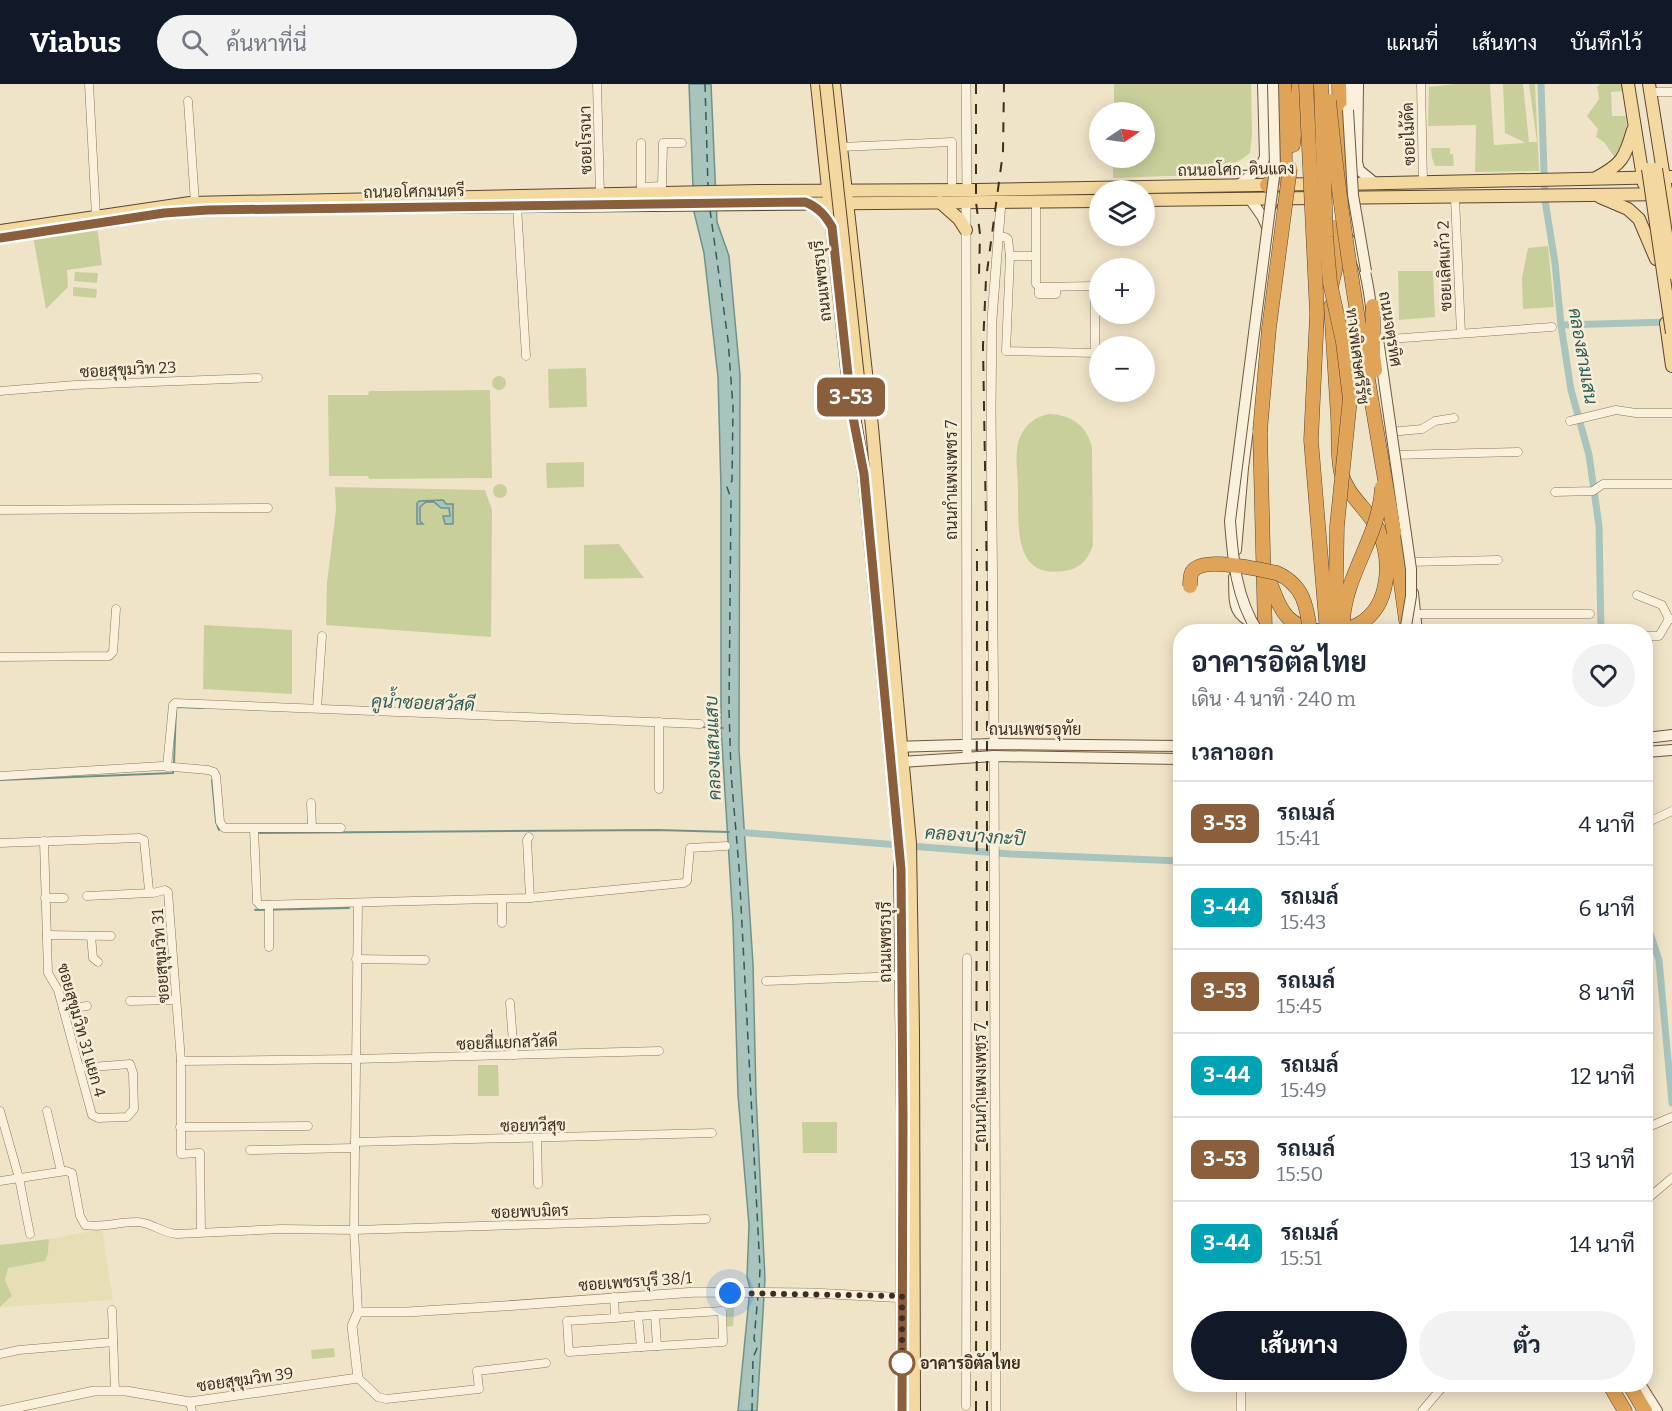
<!DOCTYPE html>
<html lang="th">
<head>
<meta charset="utf-8">
<style>
	body { margin:0; font-family:Bitter,Sarabun,serif; background:#f2f2f3; color:#1f2937; height:100vh; display:flex; flex-direction:column; font-size:22px; white-space:nowrap }
	* { box-sizing:border-box; margin:0 }
	p { font-size:20px; color:#747a83 }
	.icon { flex:none; width:33px; height:33px; fill:none; stroke:currentColor; stroke-width:2; stroke-linecap:round; stroke-linejoin:round }
	.map { position:relative; flex:1; overflow:hidden }
	.drawer { position:absolute; left:1173px; top:540px; width:480px; height:768px; display:flex; flex-direction:column; background:#fff; border-radius:24px; box-shadow:0 3px 15px #0003 }
	.drawer>* { flex:none }
	.badge { padding:0 12px; border-radius:9px; font-size:21px; line-height:39px }
	.needle { width:39px; rotate:77deg }
	.buttons { position:absolute; left:1089px; top:18px; display:grid; gap:12px }
	.buttons a { display:grid; place-items:center; width:66px; height:66px; border-radius:50%; background:#fff; box-shadow:0 3px 15px #0003; font-size:30px }
	.you { position:absolute; width:30px; height:30px; margin:-15px; border:4px solid #fff; border-radius:50%; background:#1a73e8; box-shadow:0 0 0 9px #1a73e833 }
	.map>.badge { position:absolute; translate:-50% -50%; box-shadow:0 0 0 3px #fff }
	h2 { padding:0 18px; font-size:22px; line-height:54px }
	.round { display:grid; place-items:center; flex:none; width:63px; height:63px; border-radius:32px; background:#f2f2f3 }
	.overview { display:flex; align-items:center; justify-content:space-between; height:102px; padding:0 18px }
	h1 { font-size:28px; font-weight:700; line-height:45px }
	.cta { display:flex; gap:12px; margin-top:auto; padding:12px 18px }
	.cta a { flex:1; height:69px; border-radius:36px; background:#111827; color:#fff; font-size:24px; font-weight:700; line-height:69px; text-align:center }
	.cta a+a { background:#f2f2f3; color:#1f2937 }
	ul { padding:0; list-style:none }
	li { display:flex; align-items:center; gap:18px; height:84px; padding:0 18px; border-top:2px solid #e0e1e3 }
	li div { flex:1 }
	li b { display:block; font-size:22px }
	li em { font-style:normal }
	li .badge { min-width:66px; font-weight:700; text-align:center }
	header { display:flex; align-items:center; gap:36px; box-sizing:border-box; height:84px; padding:0 30px; background:#111827; color:#fff }
	header strong { font-size:28px }
	nav { display:flex; gap:33px; margin-inline-start:auto; font-size:21px }
	.search { width:420px; height:54px; background:#f2f2f3; display:flex; align-items:center; gap:15px; box-sizing:border-box; padding:0 21px; border-radius:33px; color:#747a83; font-size:22px }
	.map>svg:first-child { display:block }
	.farmland { fill:#e6deb5 }
	.green { fill:#c9cf9b }
	.water { fill:#a9c4bc; stroke:#6f938a; stroke-width:1.5 }
	.lines { fill:none; stroke-linecap:round; stroke-linejoin:round }
	.stream { stroke:#6f938a; stroke-width:2 }
	.canal { stroke:#a9c4bc; stroke-width:7 }
	.ferry { stroke:#2f5d5a; stroke-width:1.5; stroke-dasharray:8 6; stroke-linecap:butt }
	.minor-casing { stroke:#8d765c; stroke-width:9 }
	.tertiary-casing { stroke:#8d765c; stroke-width:10 }
	.secondary-casing { stroke:#6f573f; stroke-width:12 }
	.primary-casing { stroke:#5b4430; stroke-width:14 }
	.motorway-casing { stroke:#5b4430; stroke-width:15 }
	.minor { stroke:#faf1dc; stroke-width:8 }
	.tertiary { stroke:#faf1dc; stroke-width:9 }
	.secondary { stroke:#faf1dc; stroke-width:10 }
	.primary { stroke:#f3d9a0; stroke-width:12 }
	.motorway { stroke:#e0a458; stroke-width:14 }
	.rail { stroke:#3d2e20; stroke-width:2; stroke-dasharray:10 10; stroke-linecap:butt }
	.secondary-bridge-casing { stroke:#6f573f; stroke-width:12; stroke-linecap:butt }
	.primary-bridge-casing { stroke:#5b4430; stroke-width:14; stroke-linecap:butt }
	.motorway-bridge-casing { stroke:#5b4430; stroke-width:15; stroke-linecap:butt }
	.secondary-bridge { stroke:#faf1dc; stroke-width:10 }
	.primary-bridge { stroke:#f3d9a0; stroke-width:12 }
	.motorway-bridge { stroke:#e0a458; stroke-width:14 }
	.line-casing { stroke:#fff; stroke-width:14 }
	.line { stroke:#8b5e3c; stroke-width:9 }
	.walk { stroke:#3d2e20; stroke-width:6; stroke-dasharray:0 10.8 }
	.stop-dot { fill:#fff; stroke:#8b5e3c; stroke-width:3 }
	.labels { text-anchor:middle; stroke-width:5; stroke-linejoin:round; paint-order:stroke }
	.street-label { font-size:16px; fill:#3d2e20; stroke:#f7eed8 }
	.stop-label { font-size:16px; font-weight:bold; fill:#3d2e20; stroke:#f7eed8; text-anchor:start }
	.water-label { font-size:18px; font-style:italic; fill:#2f5d5a; stroke:#f7eed8 }
</style>
</head>
<body>
<header>
<strong>Viabus</strong>
<div class="search"><svg class="icon" aria-label="search" viewBox="0 0 24 24"><circle cx="10" cy="10" r="6"/><path d="M15 15l6 6"/></svg>ค้นหาที่นี่</div>
<nav><a>แผนที่</a><a>เส้นทาง</a><a>บันทึกไว้</a></nav>
</header>
<div class="map">
<svg width="1672" height="1327" viewBox="0 0 1672 1327">
	<rect width="100%" height="100%" fill="#f0e4c8"/>
	<polygon class="farmland" points="102,1145 113,1216 1,1223 12,1212 5,1196 8,1184 48,1169 49,1155"/>
	<g class="green">
		<path d="M 1114,0 L 1251,0 L 1252,51 L 1250,69 C 1234,83 1222,81 1203,80 L 1199,91 L 1113,94 L 1113,74 L 1144,74 L 1144,28 L 1114,28 Z"/>
		<polygon points="1456,0 1490,0 1494,61 1524,59 1524,58 1505,49 1503,0 1523,0 1529,58 1537,58 1529,0 1535,0 1539,87 1475,88 1476,41 1428,42 1429,3"/>
		<path d="M 1600,0 L 1623,0 L 1624,7 L 1611,8 L 1612,32 L 1626,32 C 1628,52 1626,58 1615,74 L 1604,58 L 1596,53 L 1598,45 L 1587,32 L 1599,15 L 1597,3 Z"/>
		<polygon points="1431,64 1450,64 1450,70 1453,70 1454,82 1435,82 1432,74"/>
		<polygon points="97,142 102,181 67,186 68,203 46,225 33,152"/>
		<polygon points="1548,162 1554,223 1523,225 1522,194 1528,164"/>
		<polygon points="1398,187 1433,187 1435,233 1399,236"/>
		<polygon points="75,188 98,189 97,199 74,197"/>
		<polygon points="73,203 97,205 96,214 73,212"/>
		<polygon points="586,284 587,323 549,324 548,285"/>
		<circle cx="499" cy="299" r="7"/>
		<polygon points="490,306 492,394 369,395 368,392 329,392 328,311 368,311 369,307 385,307"/>
		<path d="M 1049,330 C 1072,331 1086,341 1092,363 L 1093,461 C 1088,476 1080,485 1064,487 C 1012,495 1019,440 1018,406 C 1018,389 1013,367 1021,351 C 1027,339 1036,333 1049,330 Z"/>
		<polygon points="584,378 584,403 547,404 546,379"/>
		<circle cx="500" cy="407" r="7"/>
		<polygon points="335,403 485,406 492,426 491,553 326,541 327,499 336,426"/>
		<polygon points="619,460 644,494 584,495 584,461"/>
		<polygon points="204,541 292,546 292,610 203,605"/>
		<polygon points="478,981 498,981 499,1012 478,1012"/>
		<polygon points="802,1038 837,1038 837,1069 803,1069"/>
		<polygon points="49,1155 48,1169 45,1177 8,1184 5,1196 12,1212 0,1223 0,1161"/>
		<polygon points="735,1215 733,1242 726,1243 728,1216"/>
		<polygon points="334,1264 335,1273 312,1275 311,1266"/>
	</g>
	<g class="water">
		<polygon points="689,0 711,0 717,138 729,172 740,291 739,666 753,880 756,1011 765,1195 757,1327 738,1327 750,1204 747,1193 749,1141 738,1011 733,838 721,644 721,404 718,293 704,169 694,128"/>
		<polygon points="443,416 446,420 453,420 453,440 445,440 443,432 450,432 449,424 441,424 434,418 426,418 420,423 420,437 423,440 417,440 417,419 419,417"/>
	</g>
	<g class="lines">
		<g class="stream">
			<polyline points="701,643 723,644"/>
			<polyline points="174,680 176,623 204,624"/>
			<polyline points="0,696 173,689 173,687"/>
			<polyline points="212,696 216,738 219,746"/>
			<polyline points="259,749 657,746 729,748"/>
			<polyline points="255,826 349,824"/>
		</g>
		<g class="canal">
			<polyline points="1541,0 1545,116 1555,179 1561,241 1571,306 1589,371 1599,442 1601,548"/>
			<polyline points="1561,241 1669,238"/>
			<polyline points="737,748 1010,770 1180,777"/>
			<polyline points="1646,837 1659,876 1672,1019"/>
		</g>
		<g class="ferry">
			<polyline points="705,0 708,103"/>
			<polyline points="710,126 728,256 733,323 732,397 727,403 731,415 729,625 731,689 739,783 760,1185 759,1205"/>
			<polyline points="752,1327 753,1274 757,1264 754,1255 758,1212"/>
		</g>
		<defs>
			<g id="minor">
				<polyline points="89,0 96,132"/>
				<polyline points="597,0 600,111"/>
				<polyline points="1421,0 1423,99"/>
				<polyline points="1650,8 1672,8"/>
				<polyline points="188,17 195,119"/>
				<polyline points="841,63 952,58 952,106"/>
				<polyline points="641,103 641,59"/>
				<polyline points="641,110 641,103 662,102 663,59 682,59"/>
				<polyline points="1455,114 1461,249"/>
				<polyline points="517,122 526,272"/>
				<polyline points="998,153 1005,153 1008,155 1010,172 1035,172"/>
				<polyline points="1010,172 1006,267 1095,269 1095,202 1039,203 1036,200 1036,117"/>
				<polyline points="1039,203 1039,210 1056,210 1056,203"/>
				<polyline points="1376,256 1552,243"/>
				<polyline points="0,307 75,301 258,294"/>
				<polyline points="1570,337 1616,326 1636,329 1672,329"/>
				<polyline points="1390,348 1422,345 1435,337 1454,334"/>
				<polyline points="1393,371 1518,368"/>
				<polyline points="1555,408 1593,407 1603,400 1672,400"/>
				<polyline points="0,426 268,424"/>
				<polyline points="1409,478 1498,476"/>
				<polyline points="1637,511 1662,521 1669,535 1672,535"/>
				<polyline points="1415,530 1590,530"/>
				<polyline points="1646,552 1659,552 1669,535"/>
				<polyline points="0,573 109,572 113,568 116,525"/>
				<polyline points="317,624 322,552"/>
				<polyline points="167,683 173,621 175,619 700,640"/>
				<polyline points="0,692 162,682 208,686 214,688 216,692 220,738 224,744 341,744"/>
				<polyline points="659,705 659,638"/>
				<polyline points="311,719 312,744"/>
				<polyline points="1646,739 1672,727"/>
				<polyline points="254,745 257,818 260,821 530,814 684,799 687,797 690,764 726,762"/>
				<polyline points="529,753 527,756 530,814"/>
				<polyline points="44,757 48,889 58,906 92,1031 98,1034 127,1033 134,1025 133,989 130,980 79,984"/>
				<polyline points="0,759 139,754 144,756 149,806 153,809 165,806 168,808 181,977 181,1070 200,1069 201,1148"/>
				<polyline points="87,812 150,809"/>
				<polyline points="45,814 64,814"/>
				<polyline points="358,819 354,1146 358,1228"/>
				<polyline points="269,821 269,863"/>
				<polyline points="502,839 502,815"/>
				<polyline points="47,851 111,852"/>
				<polyline points="91,852 93,874 98,878"/>
				<polyline points="356,875 425,876"/>
				<polyline points="766,897 902,892"/>
				<polyline points="130,917 176,916"/>
				<polyline points="510,919 514,971"/>
				<polyline points="63,925 87,922"/>
				<polyline points="181,977 355,975 659,967"/>
				<polyline points="0,1027 19,1094 30,1150"/>
				<polyline points="47,1027 61,1087"/>
				<polyline points="180,1043 308,1042"/>
				<polyline points="1646,1044 1672,1033"/>
				<polyline points="537,1054 538,1100"/>
				<polyline points="355,1058 712,1049"/>
				<polyline points="250,1066 355,1064"/>
				<path d="M 0,1097 L 66,1087 L 72,1089 L 80,1132 L 85,1141 C 102,1144 118,1138 135,1138 C 150,1137 161,1149 177,1150 L 281,1145 L 354,1146 L 706,1135"/>
				<polyline points="1646,1116 1672,1094"/>
				<polyline points="614,1213 615,1234 638,1232 641,1263 569,1268 567,1237 615,1234"/>
				<polyline points="112,1226 115,1307"/>
				<polyline points="655,1231 657,1262"/>
				<polyline points="638,1232 722,1227 723,1258 641,1263"/>
				<polyline points="0,1270 19,1266 113,1258"/>
				<polyline points="358,1294 378,1313 386,1315 479,1305 477,1287 546,1279"/>
				<polyline points="1241,1300 1241,1327"/>
				<polyline points="190,1318 192,1327"/>
				<polyline points="966,1322 967,874"/>
				<polyline points="1422,1327 1445,1300"/>
			</g>
			<g id="tertiary">
				<polyline points="966,0 967,106"/>
				<polyline points="966,118 967,673"/>
				<polyline points="994,660 991,324 992,235 1001,118"/>
				<polyline points="994,672 996,1327"/>
				<polyline points="0,1327 94,1307 126,1307 190,1318 358,1294 352,1242 358,1228 407,1228 503,1222 696,1208 812,1209 908,1214"/>
			</g>
			<g id="secondary">
				<polyline points="1358,0 1357,78 1359,86 1376,100"/>
				<polyline points="1348,26 1349,0"/>
				<polyline points="1239,101 1260,84 1265,73 1263,0"/>
				<polyline points="1250,115 1262,132 1269,147"/>
				<path d="M 1345,115 L 1338,117 L 1333,124 L 1334,143 C 1366,162 1367,196 1372,230"/>
				<polyline points="1236,466 1243,384 1272,156 1276,136 1283,123"/>
				<path d="M 1234,493 C 1235,520 1231,529 1257,542"/>
				<polyline points="1413,509 1417,548"/>
				<polyline points="1646,654 1672,651"/>
				<polyline points="893,663 994,660 1180,662"/>
				<polyline points="1646,668 1672,666"/>
				<polyline points="901,678 994,672 1180,675"/>
				<polyline points="1640,1300 1657,1327"/>
			</g>
			<g id="primary">
				<polyline points="817,0 849,304 864,390 900,770 903,1033 902,1327"/>
				<polyline points="834,0 872,343 910,759 913,947 914,1327"/>
				<polyline points="1628,0 1644,100"/>
				<polyline points="1649,0 1672,144"/>
				<path d="M 1596,94 C 1622,80 1625,74 1633,46"/>
				<polyline points="1343,100 1672,93"/>
				<polyline points="1600,113 1628,125 1639,135 1656,175"/>
				<polyline points="1144,116 1672,110"/>
				<polyline points="940,118 959,135 966,146"/>
				<polyline points="429,123 1100,117"/>
				<polyline points="0,147 190,119 759,107 976,106 1320,100"/>
				<polyline points="1666,239 1672,282"/>
				<polyline points="858,294 863,328"/>
			</g>
			<g id="motorway">
				<polyline points="1339,0 1341,85 1343,93 1349,100"/>
				<polyline points="1293,61 1299,0"/>
				<polyline points="1267,101 1280,92 1285,79 1284,0"/>
				<polyline points="1331,203 1338,174 1334,143"/>
				<path d="M 1331,222 C 1333,259 1336,296 1338,333 C 1339,350 1337,370 1341,388 C 1347,412 1367,424 1378,445 C 1392,475 1391,522 1359,540 C 1352,544 1344,546 1337,548"/>
				<polyline points="1260,347 1265,546"/>
				<polyline points="1394,449 1406,536"/>
				<path d="M 1266,489 C 1281,523 1280,541 1322,548"/>
				<polyline points="1609,1300 1625,1327"/>
				<polyline points="1629,1300 1645,1327"/>
			</g>
		</defs>
		<use href="#minor" class="minor-casing"/>
		<use href="#tertiary" class="tertiary-casing"/>
		<use href="#secondary" class="secondary-casing"/>
		<use href="#primary" class="primary-casing"/>
		<use href="#motorway" class="motorway-casing"/>
		<use href="#minor" class="minor"/>
		<use href="#tertiary" class="tertiary"/>
		<use href="#secondary" class="secondary"/>
		<use href="#primary" class="primary"/>
		<use href="#motorway" class="motorway"/>
		<g class="rail">
			<polyline points="976,0 976,118 980,150 979,192"/>
			<polyline points="976,1327 977,465"/>
			<polyline points="987,1327 987,501 983,262 986,195 1003,68 1004,0"/>
		</g>
		<defs>
			<g id="secondary-bridge">
				<polyline points="1348,26 1353,111 1366,187"/>
				<polyline points="1378,255 1411,485 1411,512 1405,548"/>
				<path d="M 1258,548 C 1236,514 1233,476 1230,437 L 1275,85 L 1273,0"/>
			</g>
			<g id="primary-bridge">
				<polyline points="826,0 858,294"/>
				<polyline points="1648,85 1672,249"/>
				<polyline points="1656,85 1672,189"/>
			</g>
			<g id="motorway-bridge">
				<polyline points="1306,0 1317,230 1311,356 1327,548"/>
				<polyline points="1321,0 1326,153 1330,199 1343,258 1350,315 1337,442 1336,495 1339,548"/>
				<path d="M 1329,17 C 1343,162 1370,305 1394,449"/>
				<polyline points="1373,222 1373,272 1375,286"/>
				<polyline points="1260,347 1269,244 1290,84"/>
				<path d="M 1190,502 C 1190,498 1190,492 1192,488 C 1203,471 1259,486 1277,489 C 1303,501 1307,521 1310,548"/>
				<path d="M 1343,536 C 1346,489 1380,451 1382,403"/>
			</g>
		</defs>
		<use href="#secondary-bridge" class="secondary-bridge-casing"/>
		<use href="#primary-bridge" class="primary-bridge-casing"/>
		<use href="#motorway-bridge" class="motorway-bridge-casing"/>
		<use href="#secondary-bridge" class="secondary-bridge"/>
		<use href="#primary-bridge" class="primary-bridge"/>
		<use href="#motorway-bridge" class="motorway-bridge"/>
	</g>
	<g class="lines">
		<defs>
			<path id="line" d="M 0,154 L 164,129 L 208,126 L 805,118 C 818,123 825,131 832,143 L 852,328 L 864,390 L 901,785 L 903,1033 L 902,1327"/>
		</defs>
		<use href="#line" class="line-casing"/>
		<use href="#line" class="line"/>
		<polyline class="walk" points="730,1209 902,1212 902,1283 902,1279"/>
	</g>
	<circle class="stop-dot" cx="902" cy="1279" r="12"/>
	<g class="labels">
		<g class="street-label">
			<text transform="translate(1408 50) rotate(-92)" y="6">ซอยไม้ดัด</text>
			<text transform="translate(585 56) rotate(-91)" y="6">ซอยโรจนา</text>
			<text transform="translate(1236 85) rotate(-1)" y="6">ถนนอโศก-ดินแดง</text>
			<text transform="translate(414 107) rotate(-1)" y="6">ถนนอโศกมนตรี</text>
			<text transform="translate(1444 182) rotate(-92)" y="6">ซอยเลิศแก้ว 2</text>
			<text transform="translate(821 197) rotate(-96)" y="6">ถนนเพชรบุรี</text>
			<text transform="translate(1391 245) rotate(81)" y="6">ถนนจตุรทิศ</text>
			<text transform="translate(1358 272) rotate(83)" y="6">ทางพิเศษศรีรัช</text>
			<text transform="translate(128 285) rotate(-3)" y="6">ซอยสุขุมวิท 23</text>
			<text transform="translate(951 396) rotate(-90)" y="6">ถนนกำแพงเพชร 7</text>
			<text x="1035" y="651">ถนนเพชรอุทัย</text>
			<text transform="translate(885 858) rotate(-90)" y="6">ถนนเพชรบุรี</text>
			<text transform="translate(160 872) rotate(-94)" y="6">ซอยสุขุมวิท 31</text>
			<text transform="translate(82 946) rotate(74)" y="6">ซอยสุขุมวิท 31 แยก 4</text>
			<text transform="translate(507 958) rotate(-2)" y="6">ซอยสี่แยกสวัสดี</text>
			<text transform="translate(980 999) rotate(-90)" y="6">ถนนกำแพงเพชร 7</text>
			<text transform="translate(533 1041) rotate(-1)" y="6">ซอยทวีสุข</text>
			<text transform="translate(530 1127) rotate(-2)" y="6">ซอยพบมิตร</text>
			<text transform="translate(635 1197) rotate(-4)" y="6">ซอยเพชรบุรี 38/1</text>
			<text transform="translate(245 1295) rotate(-8)" y="6">ซอยสุขุมวิท 39</text>
		</g>
		<g class="stop-label">
			<text x="920" y="1285">อาคารอิตัลไทย</text>
		</g>
		<g class="water-label">
			<text transform="translate(1583 272) rotate(80)" y="6">คลองสามเสน</text>
			<text transform="translate(423 619) rotate(2)" y="6">คูน้ำซอยสวัสดี</text>
			<text transform="translate(713 664) rotate(-92)" y="6">คลองแสนแสบ</text>
			<text transform="translate(975 752) rotate(4)" y="6">คลองบางกะปิ</text>
		</g>
	</g>
</svg>
<div class="buttons">
<a><svg class="needle" viewBox="-14 -14 28 28"><path d="M0-13l5 13h-10z" fill="#e53935"/><path d="M0 13l5-13h-10z" fill="#747a83"/></svg></a>
<a><svg class="icon" aria-label="layers" viewBox="0 0 24 24"><path d="M12 4l9 5-9 5-9-5zM3 14l9 5 9-5"/></svg></a>
<a>+</a>
<a>−</a>
</div>
<div class="you" style="left:730px;top:1209px"></div>
<b class="badge" style="left:851px;top:313px;background:#8b5e3c;color:#fff">3-53</b>
<section class="drawer">
<div class="overview"><div><h1>อาคารอิตัลไทย</h1><p>เดิน · 4 นาที · 240 m</p></div><a class="round"><svg class="icon" aria-label="heart" viewBox="0 0 24 24"><path d="M12 20l-8-8c-3-5 5-10 8-4 3-6 11-1 8 4z"/></svg></a></div>
<h2>เวลาออก</h2>
<ul>
<li><span class="badge" style="background:#8b5e3c;color:#fff">3-53</span><div><b>รถเมล์</b><p>15:41</p></div><em>4 นาที</em></li>
<li><span class="badge" style="background:#00a3b4;color:#fff">3-44</span><div><b>รถเมล์</b><p>15:43</p></div><em>6 นาที</em></li>
<li><span class="badge" style="background:#8b5e3c;color:#fff">3-53</span><div><b>รถเมล์</b><p>15:45</p></div><em>8 นาที</em></li>
<li><span class="badge" style="background:#00a3b4;color:#fff">3-44</span><div><b>รถเมล์</b><p>15:49</p></div><em>12 นาที</em></li>
<li><span class="badge" style="background:#8b5e3c;color:#fff">3-53</span><div><b>รถเมล์</b><p>15:50</p></div><em>13 นาที</em></li>
<li><span class="badge" style="background:#00a3b4;color:#fff">3-44</span><div><b>รถเมล์</b><p>15:51</p></div><em>14 นาที</em></li>
</ul>
<div class="cta"><a>เส้นทาง</a><a>ตั๋ว</a></div>
</section>
</div>
</body>
</html>
